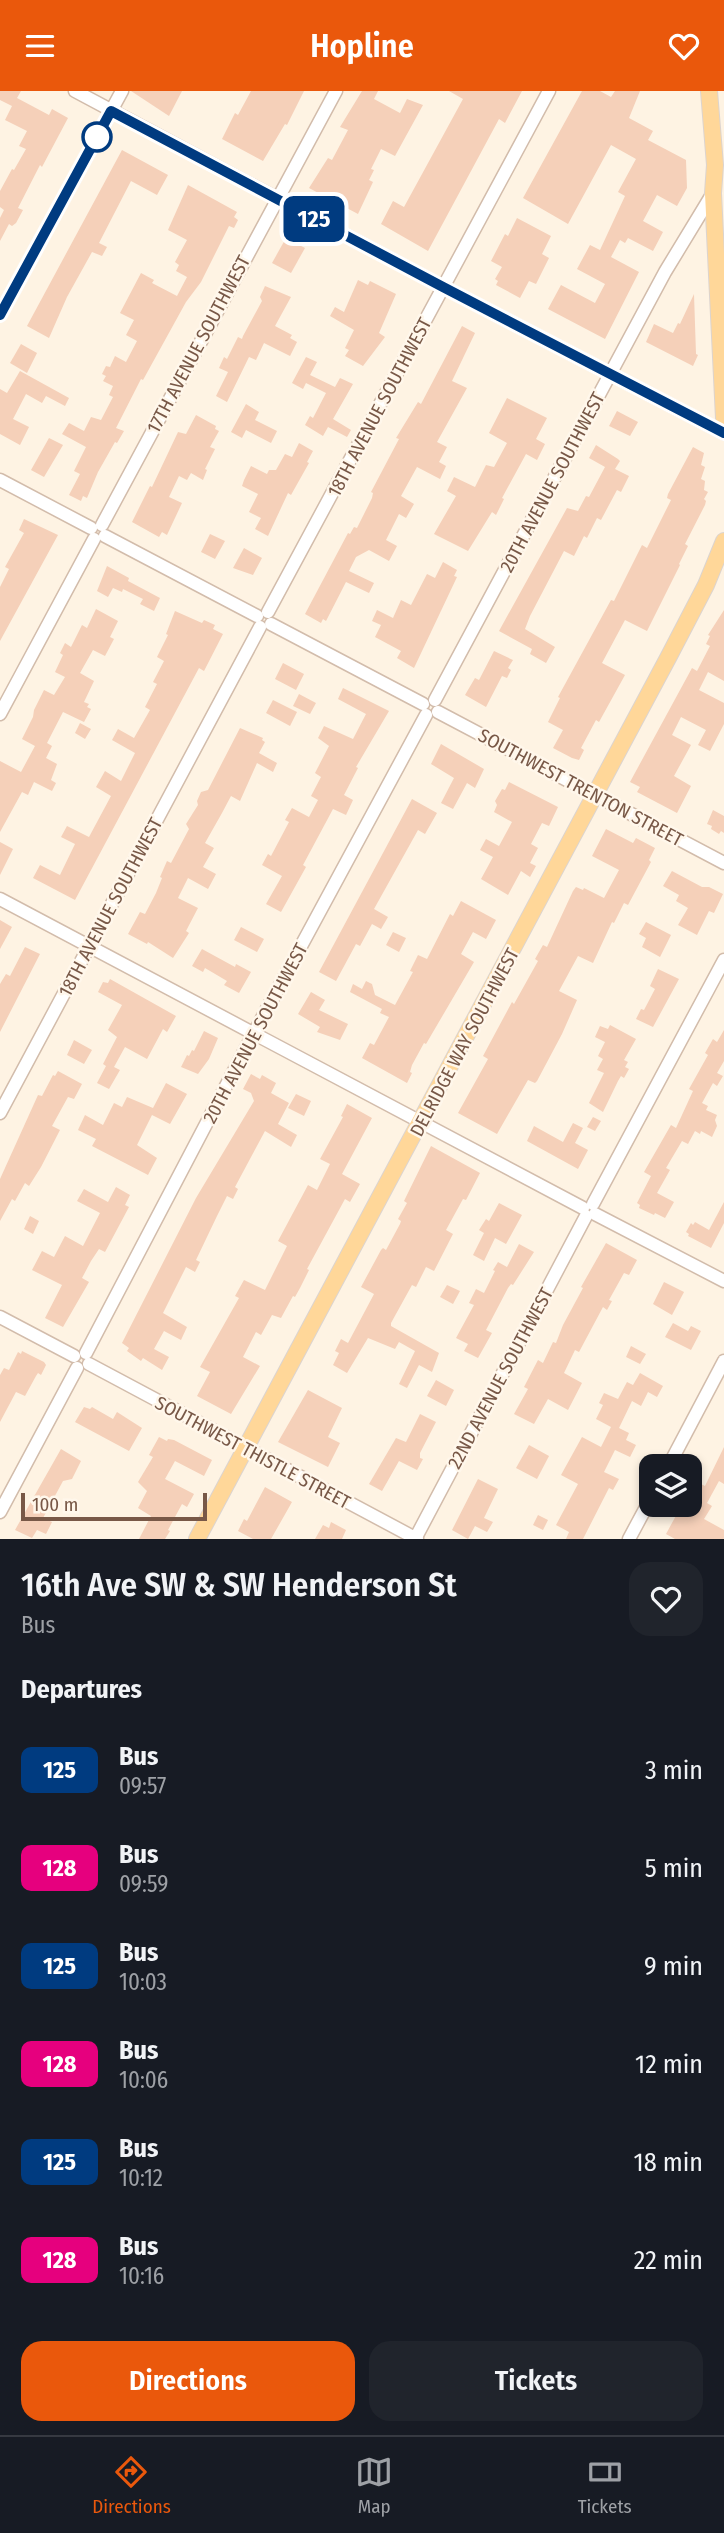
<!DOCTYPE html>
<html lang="en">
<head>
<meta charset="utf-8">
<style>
	body { margin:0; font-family:"Fira Sans Condensed",sans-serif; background:#20242c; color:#f1f3f6; height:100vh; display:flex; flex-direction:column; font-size:26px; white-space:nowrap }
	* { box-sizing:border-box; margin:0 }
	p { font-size:23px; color:#9ea1a6 }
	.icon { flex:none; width:38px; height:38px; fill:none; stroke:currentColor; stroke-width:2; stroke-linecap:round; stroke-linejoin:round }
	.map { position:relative; height:1448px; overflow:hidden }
	.drawer { display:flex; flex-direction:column; background:#171b24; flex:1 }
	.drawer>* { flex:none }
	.badge { padding:0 14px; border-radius:10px; font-size:24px; line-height:46px }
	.controls { position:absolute; left:639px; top:1363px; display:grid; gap:14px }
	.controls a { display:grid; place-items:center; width:63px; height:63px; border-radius:14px; background:#171b24; box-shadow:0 4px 10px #0003; font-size:35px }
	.scale { position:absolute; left:21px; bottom:18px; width:186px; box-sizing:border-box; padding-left:7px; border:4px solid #785847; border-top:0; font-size:19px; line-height:24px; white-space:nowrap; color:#785847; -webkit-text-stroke:5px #fff7eb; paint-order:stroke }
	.map>.badge { position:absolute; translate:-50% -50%; box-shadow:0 0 0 4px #fff }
	h2 { padding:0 21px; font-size:26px; line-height:63px }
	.round { display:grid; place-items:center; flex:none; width:74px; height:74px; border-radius:21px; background:#20242c }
	.headline { display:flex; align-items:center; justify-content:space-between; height:119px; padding:0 21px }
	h1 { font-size:33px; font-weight:600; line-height:52px }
	.action { display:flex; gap:14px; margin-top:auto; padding:14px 21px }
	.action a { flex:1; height:80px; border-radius:21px; background:#ea580c; color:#fff; font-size:28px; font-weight:600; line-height:80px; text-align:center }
	.action a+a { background:#20242c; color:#f1f3f6 }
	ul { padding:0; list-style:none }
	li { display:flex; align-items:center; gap:21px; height:98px; padding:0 21px }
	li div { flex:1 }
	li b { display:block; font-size:26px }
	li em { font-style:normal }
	li .badge { min-width:77px; font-weight:700; text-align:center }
	header { display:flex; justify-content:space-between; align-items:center; height:91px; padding:0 21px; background:#ea580c; color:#fff; font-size:32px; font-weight:600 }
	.tabs { display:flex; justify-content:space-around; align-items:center; height:98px; border-top:2px solid #363941; background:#171b24; font-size:19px; color:#9ea1a6 }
	.tabs a { display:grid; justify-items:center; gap:4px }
	.tabs .on { color:#ea580c }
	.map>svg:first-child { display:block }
	.building { fill:#f5d0b9 }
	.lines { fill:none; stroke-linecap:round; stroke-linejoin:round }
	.minor-casing { stroke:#d2bcab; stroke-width:15 }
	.major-casing { stroke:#dcd4cf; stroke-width:18 }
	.minor { stroke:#fff; stroke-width:12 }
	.major { stroke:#ffd799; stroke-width:16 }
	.line-casing { stroke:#fff; stroke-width:16 }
	.line { stroke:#003b80; stroke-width:10 }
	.stop-dot { fill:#fff; stroke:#003b80; stroke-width:3.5 }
	.labels { text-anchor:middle; stroke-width:5; stroke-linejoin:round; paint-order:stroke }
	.street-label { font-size:19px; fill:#785847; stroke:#fff7eb }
</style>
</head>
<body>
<header><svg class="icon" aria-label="menu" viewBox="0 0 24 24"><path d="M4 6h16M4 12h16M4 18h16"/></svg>Hopline<svg class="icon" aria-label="heart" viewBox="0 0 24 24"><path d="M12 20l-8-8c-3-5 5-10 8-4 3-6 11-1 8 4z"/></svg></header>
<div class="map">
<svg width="724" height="1448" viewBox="0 0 724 1448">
	<rect width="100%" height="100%" fill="#fef3e3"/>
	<g class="building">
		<polygon points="0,0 21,0 17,7 49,24 52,18 68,27 42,76 40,74 18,117 23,119 16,132 12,135 9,133 0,150 0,127 4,119 0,116 0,100 12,78 14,79 26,58 19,55 27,40 5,29 12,15 0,9"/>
		<polygon points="131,0 182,0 169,25"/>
		<polygon points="251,0 304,0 287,34 285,33 263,70 222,48 235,22 238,24"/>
		<polygon points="362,0 378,0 374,8 400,22 407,8 423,14 395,65 381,58 371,78 374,79 369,89 373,91 358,123 309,97 328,67 332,69 348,39 340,36"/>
		<polygon points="449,0 522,0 505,32 499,28 428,160 381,133 393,110 404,116 463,8"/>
		<polygon points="582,0 600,0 611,6 615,0 640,0 629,27 653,40 648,49 686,69 687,97 677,115 657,104 643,130 663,141 653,160 628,147 625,152 620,149 611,166 639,181 605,248 548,218 561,194 595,212 605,193 577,178 590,154 600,159 625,105 618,101 636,68 611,54 568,133 523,107"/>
		<polygon points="122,59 168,84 157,104 131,90 99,152 107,156 102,165 92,161 67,206 49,247 27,235"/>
		<polygon points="188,94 237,121 234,126 238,129 234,137 229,135 201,191 186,211 143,289 141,288 116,337 124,340 117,352 115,351 98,381 87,407 83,405 81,410 69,404 80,383 74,380 86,356 62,343 69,332 84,340 91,326 101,329 113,306 109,304 113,295 103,290 106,285 102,283 106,275 110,276 115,265 126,271 137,250 126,244 134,229 120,222 141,182 154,189 152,192 177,205 187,186 176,180 179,174 175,171 187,149 168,139"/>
		<polygon points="517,127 551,145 542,163 549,167 536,193 529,190 520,207 496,194 498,190 495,188 502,176 491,170 505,143 508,145"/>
		<polygon points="286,147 305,157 291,182 272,172"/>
		<polygon points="358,189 368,194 370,190 396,203 379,242 385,246 363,275 345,265 349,259 345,257 354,239 330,225 335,216 344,221"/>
		<polygon points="265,195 291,206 275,235 292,244 290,247 297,251 290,265 264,252 256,269 249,266 227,311 216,305 228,281 219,277 224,266 227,268 238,246 242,248 243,245 262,210 260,206"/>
		<polygon points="694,203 696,263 698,264 693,275 646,251 654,233 673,242 678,232 680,233"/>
		<polygon points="462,235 475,242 452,290 467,297 437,351 447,356 439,371 446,375 440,388 417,376 401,405 414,413 406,427 399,423 386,449 397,455 389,470 369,459 356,466 349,480 374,492 369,502 346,491 326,530 323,528 321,532 305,523 348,442 350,443 354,436 357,437 372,407 373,402 371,401 399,348 396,347 418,311 421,313"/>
		<polygon points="21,253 37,262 27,282 10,272"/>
		<polygon points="306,266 317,271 310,284 335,296 340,287 353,293 333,328 351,339 347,346 328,336 323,345 305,334 310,325 313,327 326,302 306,292 303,298 292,292"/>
		<polygon points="20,280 69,307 65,315 46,305 42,312 26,303 13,328 29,336 20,354 0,343 0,298 7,302"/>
		<polygon points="507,307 547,327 536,348 545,353 537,369 526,363 502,407 504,408 496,424 492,421 468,460 434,443 456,405 447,400 454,386 475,396 486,374 494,376 507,352 489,342"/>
		<polygon points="246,313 259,321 255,329 277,340 271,352 246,339 242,347 231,341"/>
		<polygon points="617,320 638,331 630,345 609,335"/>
		<polygon points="196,324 216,335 215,338 219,340 210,356 215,358 205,378 207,379 203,389 191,382 187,389 179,385 169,406 182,412 167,444 162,441 159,446 132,431 150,395 152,396 178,341 186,343"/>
		<polygon points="49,347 63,354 44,386 31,379"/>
		<polygon points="299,352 313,360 307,371 309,372 291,404 288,402 268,445 255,438 261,427 249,421 258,403 242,395 244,389 251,375 267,383 269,379 276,379 285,363 292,366"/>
		<polygon points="596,354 618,368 620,370 615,378 629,385 621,401 617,399 601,429 597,427 587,447 584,445 574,465 564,460 530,525 525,538 555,556 546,572 530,563 532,558 499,540 567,417 578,420 586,405 589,406 605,376 589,367"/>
		<polygon points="693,356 704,362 701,374 705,376 701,388 705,390 704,399 708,401 704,408 706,410 705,414 685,453 688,455 679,473 680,474 647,540 625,529 602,572 625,584 599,631 596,629 581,657 584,659 579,669 572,667 553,657 563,639 548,631 560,607 558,606 611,509 614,510 642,454 647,457 671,409 667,407 668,403"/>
		<polygon points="24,428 58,444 0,550 0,496 9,478 5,476 24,442 19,439"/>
		<polygon points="210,443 225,450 215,468 201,461"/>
		<polygon points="244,457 262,467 253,484 233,477"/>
		<polygon points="443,471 457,479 454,485 457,486 414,577 397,567 401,560 375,546 381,534 372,530 377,519 393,527 401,509 411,514 427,483 435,487"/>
		<polygon points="107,475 129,487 128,490 160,507 154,520 140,513 143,508 123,498 122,501 113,497 108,506 97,500"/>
		<polygon points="96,518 118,530 110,546 114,548 105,565 93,559 80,582 94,590 84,611 89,613 87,616 91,618 84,631 63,621 47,652 52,655 46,667 57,673 51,689 56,692 52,700 34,691 28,704 22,701 0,741 0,670 21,681 35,655 22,648 33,626 34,619 44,599 54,604 65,586 55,581 63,564 60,562 65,552 71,556 82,534 87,537"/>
		<polygon points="724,519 724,590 708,581 699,599 724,612 724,633 710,660 698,654 706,639 681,626 672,644 691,654 674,685 691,695 677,722 637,701 640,696 630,691 692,577 697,580 710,555 706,553 710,545 708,544"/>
		<polygon points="175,520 202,532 204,529 215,534 213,538 223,543 204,580 199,577 75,809 33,787 40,774 60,784 75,753 61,746 67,735 89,746 111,705 96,696 105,680 121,690 135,662 112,649 118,638 134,647 150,619 145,616 157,593 153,591 164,570 157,566 168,544 166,543"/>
		<polygon points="494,560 513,569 508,577 511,579 507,587 502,585 486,616 465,604 475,587 479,589"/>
		<polygon points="283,572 304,583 296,599 275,588"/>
		<polygon points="343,597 389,620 356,676 358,677 344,704 353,709 346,724 333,718 303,774 306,776 281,821 266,813 282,785 262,774 268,763 271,765 289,731 285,729 292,717 309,726 318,709 311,705 321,686 315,682 329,655 318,647 324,635 353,648 366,623 338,608"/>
		<polygon points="299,603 316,612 310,623 293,615"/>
		<polygon points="273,609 297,621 290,635 266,622"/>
		<polygon points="80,632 91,638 85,648 75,642"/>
		<polygon points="240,637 263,647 262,649 265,651 259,662 277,672 273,681 257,672 240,710 231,705 222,722 205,752 214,757 203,776 216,783 208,798 188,787 178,807 198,817 186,840 189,842 173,867 148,851 147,853 128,843 140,821 145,823 156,802 162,787 160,786 167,770 171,772 189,738 186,733 198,714 197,710 201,701 208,699"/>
		<polygon points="441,653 484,678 475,697 467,692 453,718 441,712 454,687 431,673"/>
		<polygon points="509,691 558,716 549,735 542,732 531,753 538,757 530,772 536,775 530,786 521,780 508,804 481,788 493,766 480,759 486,748 499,755 512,731 494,721 497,714 495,710 502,698 505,699"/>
		<polygon points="412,708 437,722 425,743 418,739 374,818 388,826 381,838 372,833 360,855 356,853 336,890 319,881"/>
		<polygon points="713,719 724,725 724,742 721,740 719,743 711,738 712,735 707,733"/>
		<polygon points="606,738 633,752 636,747 655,757 649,769 651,771 628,814 624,812 614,832 612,831 593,872 578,865 559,900 577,909 562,943 537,990 535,992 528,989 497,1043 458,1022 488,968 483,965 512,911 514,913 538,870 535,868 543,854 547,856 573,800 576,796 583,799 584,797 604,807 619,779 592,765"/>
		<polygon points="0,751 13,758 0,784"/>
		<polygon points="672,780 702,796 709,796 723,803 714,822 709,820 697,844 678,834 688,817 676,810 679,804 663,795"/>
		<polygon points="461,810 496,829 486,848 473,841 461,863 474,871 426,953 424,952 412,974 410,981 412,982 407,992 362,967 370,952 374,954 389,926 380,922 382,918 350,901 353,893 362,898 366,890 372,893 375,904 395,914 413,881 410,880 418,864 427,868 450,823 453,825"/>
		<polygon points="0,829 12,836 0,858"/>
		<polygon points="646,831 671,844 660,866 642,856 646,847 639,843"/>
		<polygon points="241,836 264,848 257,861 234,849"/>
		<polygon points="393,841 406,847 399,861 386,854"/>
		<polygon points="25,856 40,863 0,941 0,893 6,883 10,885"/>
		<polygon points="202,858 235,876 236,873 251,881 239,902 224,894 227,890 205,877 203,881 192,875"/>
		<polygon points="658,878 679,888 653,936 636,928 641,918 644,919 655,898 650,895"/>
		<polygon points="110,888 176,925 167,941 163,938 147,968 125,956 114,976 120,979 109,998 97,992 106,975 103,973 117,946 108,939 122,914 98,901 103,891 108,892"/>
		<polygon points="311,901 325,909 319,919 348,933 340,949 317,941 320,936 298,923"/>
		<polygon points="610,934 636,948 624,969 628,971 625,976 629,978 624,987 621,985 618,990 603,1021 589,1012 604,982 597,979 603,968 598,965 605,951 595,946 600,935 608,938"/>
		<polygon points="724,939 724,970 717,982 723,985 717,995 713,992 702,1012 708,1015 706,1019 717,1024 715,1029 717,1035 712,1046 701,1040 700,1043 695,1040 688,1053 682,1050 666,1077 670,1079 657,1102 674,1111 665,1127 655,1122 654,1124 639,1117 640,1114 637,1112 651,1085 644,1081 671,1034 676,1037 693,1000 689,998 708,964 705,962 713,948 717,951"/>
		<polygon points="204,940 218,947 209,968 198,983 181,976 187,964 189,965 192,959 194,960"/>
		<polygon points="74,949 92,959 84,973 67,964"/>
		<polygon points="58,980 82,993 74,1008 68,1006 52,1035 60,1039 41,1076 29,1095 25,1092 15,1110 12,1108 0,1130 0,1088 38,1004 42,1005 53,984 55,985"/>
		<polygon points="251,983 260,988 262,984 276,992 271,1002 289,1012 278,1033 297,1044 291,1056 265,1040 235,1096 238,1098 233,1108 227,1105 217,1125 196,1169 200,1171 195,1181 186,1176 163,1222 187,1236 181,1249 164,1240 154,1258 169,1266 162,1279 143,1267 141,1270 127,1260 129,1257 122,1252 196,1107 254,1010 251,1002 243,998"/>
		<polygon points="166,992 187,1003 170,1033 152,1024 137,1054 157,1067 148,1084 92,1055 96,1048 78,1039 85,1024 103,1034 114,1012 122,1016 127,1006 153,1017"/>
		<polygon points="296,1003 311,1010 304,1025 288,1017"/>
		<polygon points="347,1013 372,1027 342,1083 360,1093 350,1111 345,1108 307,1178 309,1179 300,1197 295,1206 293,1205 281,1227 272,1224 261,1244 256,1241 243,1266 260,1275 231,1323 197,1305 210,1281 200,1276 239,1207 235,1205 244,1189 265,1199 287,1155 278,1150 308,1094 317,1099 330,1073 320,1068 343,1026 341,1025"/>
		<polygon points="593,1026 601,1030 595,1040 587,1036"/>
		<polygon points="573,1032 583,1037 575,1052 588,1059 578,1078 527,1050 534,1035 563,1051"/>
		<polygon points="431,1055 480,1082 466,1109 463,1108 446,1139 453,1143 434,1180 426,1176 416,1196 412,1194 391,1232 391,1235 439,1262 432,1281 419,1274 407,1297 399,1293 415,1260 399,1251 395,1258 368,1247 347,1282 333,1274 339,1262 335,1260 341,1248 348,1252 373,1205 374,1203 361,1196 381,1159 383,1157 386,1159 400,1133 401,1130 398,1128 407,1112 404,1110"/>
		<polygon points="116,1096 130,1104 125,1114 129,1116 105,1161 99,1158 91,1170 82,1187 89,1191 63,1236 45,1227 62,1194 32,1179 42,1160 54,1166 65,1145 83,1155 100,1122 77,1110 84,1098 108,1111"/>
		<polygon points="724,1111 724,1132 711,1157 688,1145 689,1143 686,1141 691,1132 693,1134 695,1131 709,1139"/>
		<polygon points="499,1112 522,1124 506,1153 495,1147 484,1170 473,1164 484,1142 479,1139 486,1128 489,1130"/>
		<polygon points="30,1125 39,1130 33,1143 24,1138"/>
		<polygon points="606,1152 637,1169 629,1184 624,1182 609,1209 612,1210 607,1219 603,1216 579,1261 575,1259 564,1282 582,1292 568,1319 548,1308 534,1333 514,1323 528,1298 524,1296 538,1269 543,1272 553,1251 556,1252 563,1234 583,1197 581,1196"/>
		<polygon points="519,1153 534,1161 513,1194 511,1193 508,1197 486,1239 492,1242 478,1267 464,1260 468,1253 456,1247 474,1214 469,1212 476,1198 484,1202 495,1180 493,1179 498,1171 507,1176"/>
		<polygon points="664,1191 684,1201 672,1224 653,1213"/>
		<polygon points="447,1194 460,1200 453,1213 440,1206"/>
		<polygon points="673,1232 688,1240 691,1235 701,1240 691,1259 665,1246"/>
		<polygon points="631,1255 646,1263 640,1273 626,1266"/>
		<polygon points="22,1260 44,1271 46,1274 41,1284 38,1282 36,1285 25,1305 16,1301 0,1331 0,1284 4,1277 9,1279 18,1261 21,1263"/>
		<polygon points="640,1282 663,1295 657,1306 648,1301 641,1315 632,1310 619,1337 629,1342 626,1349 636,1354 630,1366 615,1359 604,1381 619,1388 613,1399 609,1397 583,1448 566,1448 569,1441 556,1434 578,1393 561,1384 582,1346 601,1356 611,1336 596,1328 603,1314 599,1312 604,1302 618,1308 627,1291 633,1294"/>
		<polygon points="436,1289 454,1299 446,1315 427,1305"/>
		<polygon points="308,1299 342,1317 328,1346 340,1352 328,1376 278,1351"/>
		<polygon points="84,1316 90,1318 92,1316 113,1328 117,1321 142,1337 129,1360 75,1331"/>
		<polygon points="420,1323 436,1331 420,1362 420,1367 423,1368 417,1379 399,1370 382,1400 369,1393 396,1347 406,1351"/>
		<polygon points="159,1346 167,1350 168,1348 174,1349 212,1369 204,1385 175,1370 165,1388 194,1403 187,1416 182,1413 168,1439 170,1440 165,1448 139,1448 151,1425 138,1417 147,1400 138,1391 153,1366 149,1364"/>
		<polygon points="529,1354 549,1365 537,1388 516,1377"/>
		<polygon points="724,1356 724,1393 719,1390 707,1412 712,1415 704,1428 724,1439 724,1448 675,1448 666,1443 678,1421 684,1414 690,1414 690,1401 695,1390 705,1395"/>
		<polygon points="61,1358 81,1370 72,1388 63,1390 43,1427 52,1431 46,1443 37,1439 32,1447 15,1439"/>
		<polygon points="478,1388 498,1398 484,1427 493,1431 487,1441 475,1435 468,1448 452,1439"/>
		<polygon points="265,1396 292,1411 271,1448 253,1448 238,1440 244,1428 247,1430"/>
		<polygon points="538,1424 548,1429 543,1439 533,1434"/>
		<polygon points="331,1431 346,1439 342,1448 315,1448 323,1434 329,1437"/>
	</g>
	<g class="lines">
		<defs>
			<g id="minor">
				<polyline points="75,0 443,196 724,342"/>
				<polyline points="0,224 122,0"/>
				<polyline points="0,389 91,437"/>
				<polyline points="102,434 336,0"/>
				<polyline points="105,445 257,525"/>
				<polyline points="268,521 549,0"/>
				<polyline points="271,533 423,613"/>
				<polyline points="435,609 665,181 713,102"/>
				<polyline points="438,621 724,772"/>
				<polyline points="0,623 94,448"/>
				<polyline points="0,808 583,1117"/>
				<polyline points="0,1022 260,536"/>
				<polyline points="593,1113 724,869"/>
				<polyline points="595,1123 724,1190"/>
				<polyline points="0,1226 74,1265"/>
				<polyline points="86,1262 247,955 426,624"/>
				<polyline points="89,1273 417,1448"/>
				<polyline points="668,1376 724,1270"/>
				<polyline points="0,1421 77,1277"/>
				<polyline points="415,1448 586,1125"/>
				<polyline points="629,1448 651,1407"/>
			</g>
			<g id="major">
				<polyline points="709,0 715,74 713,102 724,327"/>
				<polyline points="197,1448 668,567 706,494 724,450"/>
			</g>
		</defs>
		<use href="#minor" class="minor-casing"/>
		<use href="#major" class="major-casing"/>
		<use href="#minor" class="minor"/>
		<use href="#major" class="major"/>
	</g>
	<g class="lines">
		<defs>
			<polyline id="line" points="0,224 111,20 443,196 724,342"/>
		</defs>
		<use href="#line" class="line-casing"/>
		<use href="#line" class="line"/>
	</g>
	<circle class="stop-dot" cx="97" cy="46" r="14"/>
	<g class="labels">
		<g class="street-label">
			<text transform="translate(198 253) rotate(-62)" y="7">17TH AVENUE SOUTHWEST</text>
			<text transform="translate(379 316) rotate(-62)" y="7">18TH AVENUE SOUTHWEST</text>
			<text transform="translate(552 391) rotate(-62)" y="7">20TH AVENUE SOUTHWEST</text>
			<text transform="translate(581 696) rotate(28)" y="7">SOUTHWEST TRENTON STREET</text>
			<text transform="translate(110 816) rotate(-62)" y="7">18TH AVENUE SOUTHWEST</text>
			<text transform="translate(255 942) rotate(-62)" y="7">20TH AVENUE SOUTHWEST</text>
			<text transform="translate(464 951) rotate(-62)" y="7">DELRIDGE WAY SOUTHWEST</text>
			<text transform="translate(500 1287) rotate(-62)" y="7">22ND AVENUE SOUTHWEST</text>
			<text transform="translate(253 1361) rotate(28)" y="7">SOUTHWEST THISTLE STREET</text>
		</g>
	</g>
</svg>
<div class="controls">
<a><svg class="icon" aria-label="layers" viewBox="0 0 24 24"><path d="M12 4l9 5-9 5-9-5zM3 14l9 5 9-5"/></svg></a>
</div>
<div class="scale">100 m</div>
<b class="badge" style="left:314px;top:128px;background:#003b80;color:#fff">125</b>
</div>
<section class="drawer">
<div class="headline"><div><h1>16th Ave SW &amp; SW Henderson St</h1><p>Bus</p></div><a class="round"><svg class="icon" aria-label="heart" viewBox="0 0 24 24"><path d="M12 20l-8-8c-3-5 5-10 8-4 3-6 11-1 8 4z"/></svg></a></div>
<h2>Departures</h2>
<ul>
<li><span class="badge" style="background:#003b80;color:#fff">125</span><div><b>Bus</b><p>09:57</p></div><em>3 min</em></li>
<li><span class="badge" style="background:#e6007e;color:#fff">128</span><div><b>Bus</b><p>09:59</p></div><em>5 min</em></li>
<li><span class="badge" style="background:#003b80;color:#fff">125</span><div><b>Bus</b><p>10:03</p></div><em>9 min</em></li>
<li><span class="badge" style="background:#e6007e;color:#fff">128</span><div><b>Bus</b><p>10:06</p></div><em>12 min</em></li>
<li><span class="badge" style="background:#003b80;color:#fff">125</span><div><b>Bus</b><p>10:12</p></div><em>18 min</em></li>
<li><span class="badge" style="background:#e6007e;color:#fff">128</span><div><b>Bus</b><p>10:16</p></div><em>22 min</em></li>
</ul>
<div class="action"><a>Directions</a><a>Tickets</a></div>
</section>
<nav class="tabs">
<a class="on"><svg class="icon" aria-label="directions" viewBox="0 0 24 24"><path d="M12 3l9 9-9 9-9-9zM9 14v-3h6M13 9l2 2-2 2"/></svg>Directions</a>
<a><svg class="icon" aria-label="map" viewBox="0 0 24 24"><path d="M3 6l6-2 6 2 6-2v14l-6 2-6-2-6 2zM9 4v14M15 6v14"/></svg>Map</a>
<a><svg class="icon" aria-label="tickets" viewBox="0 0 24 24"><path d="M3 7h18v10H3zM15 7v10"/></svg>Tickets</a>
</nav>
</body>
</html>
